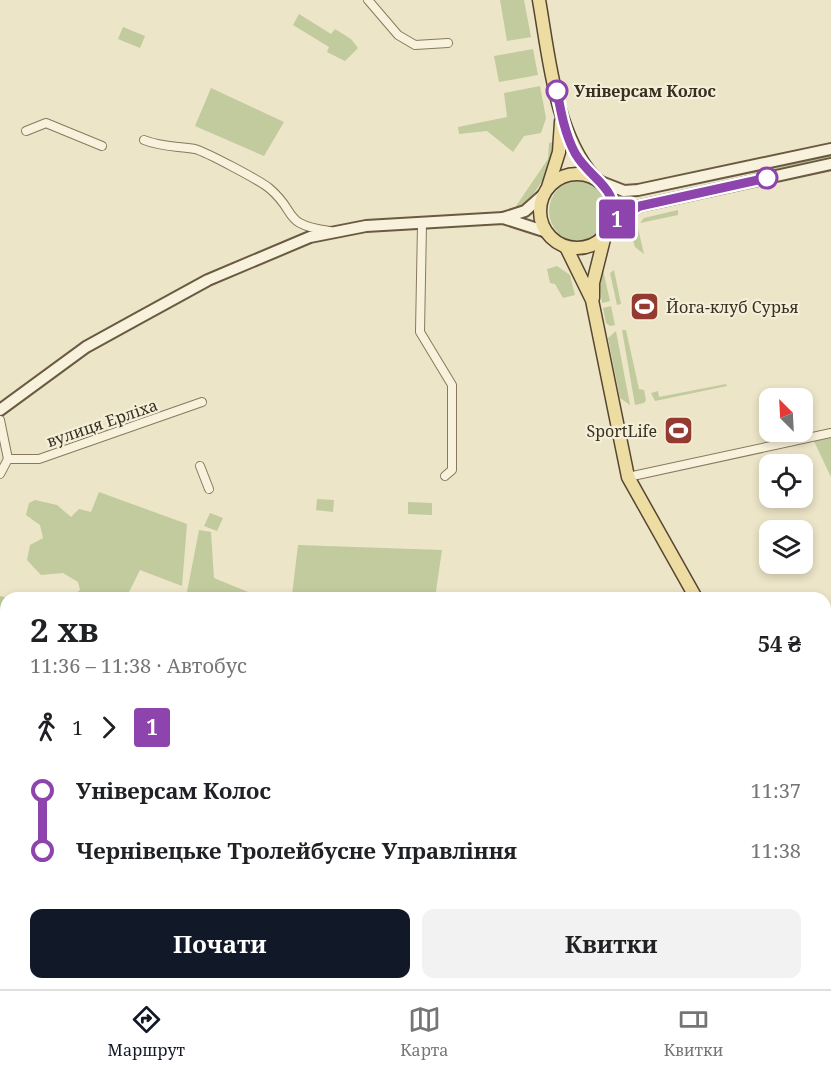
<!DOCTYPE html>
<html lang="uk">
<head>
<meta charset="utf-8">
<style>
	body { margin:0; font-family:"Noto Serif",serif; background:#f2f2f2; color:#202124; height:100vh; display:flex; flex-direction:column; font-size:22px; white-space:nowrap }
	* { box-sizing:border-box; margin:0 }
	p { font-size:20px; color:#757577 }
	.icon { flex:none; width:33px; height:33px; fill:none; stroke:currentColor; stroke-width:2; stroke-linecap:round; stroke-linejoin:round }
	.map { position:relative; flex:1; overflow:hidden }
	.side { position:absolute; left:0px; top:592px; width:831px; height:398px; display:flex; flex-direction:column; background:#fff; border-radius:18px 18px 0 0; box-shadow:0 3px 9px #0003 }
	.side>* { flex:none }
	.badge { padding:0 12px; border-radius:4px; font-size:21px; line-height:39px }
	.needle { width:39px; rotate:336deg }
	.tools { position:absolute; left:759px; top:388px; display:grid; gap:12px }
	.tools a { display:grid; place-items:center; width:54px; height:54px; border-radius:12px; background:#fff; box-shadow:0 3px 9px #0003; font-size:30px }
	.map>.badge { position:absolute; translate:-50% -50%; box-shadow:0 0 0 3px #fff }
	.legs { display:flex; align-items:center; gap:9px; height:66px; padding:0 30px; font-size:20px }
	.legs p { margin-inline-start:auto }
	.summary { display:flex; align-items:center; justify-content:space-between; height:102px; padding:0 30px }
	h1 { font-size:33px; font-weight:700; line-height:45px }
	.cta { display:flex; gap:12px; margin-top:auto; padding:12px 30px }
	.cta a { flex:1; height:69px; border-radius:12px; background:#111827; color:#fff; font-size:24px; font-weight:700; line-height:69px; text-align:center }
	.cta a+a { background:#f2f2f2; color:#202124 }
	ul { padding:0 30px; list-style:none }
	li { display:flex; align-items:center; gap:21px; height:60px; font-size:22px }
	li i { display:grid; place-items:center; width:9px; height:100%; margin:0 8px; background:currentColor }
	li i::after { content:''; width:15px; height:15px; margin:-8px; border:4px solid; border-radius:50%; background:#fff }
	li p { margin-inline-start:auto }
	li:first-child i { background:linear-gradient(#0000 50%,currentColor 0) }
	li:last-child i { background:linear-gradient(currentColor 50%,#0000 0) }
	.dock { display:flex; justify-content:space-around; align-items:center; height:84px; border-top:2px solid #e0e0e0; background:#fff; font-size:16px; color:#757577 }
	.dock a { display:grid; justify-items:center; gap:3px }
	.dock .selected { color:#111827 }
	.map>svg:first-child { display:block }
	.farmland { fill:#e2dfb6 }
	.green { fill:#c1cb9d }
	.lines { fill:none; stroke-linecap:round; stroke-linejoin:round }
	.street-casing { stroke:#88795e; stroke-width:10 }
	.secondary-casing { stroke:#6a5a41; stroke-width:14 }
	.primary-casing { stroke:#564632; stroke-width:15 }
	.street { stroke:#f8f2dc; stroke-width:8 }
	.secondary { stroke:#f8f2dc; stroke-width:10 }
	.primary { stroke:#eddda3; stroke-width:12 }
	.line-1-casing { stroke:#fff; stroke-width:14 }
	.line-1 { stroke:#8e44ad; stroke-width:9 }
	.stop-1-dot { fill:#fff; stroke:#8e44ad; stroke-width:3 }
	.labels { text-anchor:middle; stroke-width:4.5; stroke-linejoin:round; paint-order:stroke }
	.stop-label { font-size:16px; font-weight:bold; fill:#392f21; stroke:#f4efd8; text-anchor:start }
	.poi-label { font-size:16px; fill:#392f21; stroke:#f4efd8; text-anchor:start }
	.street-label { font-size:16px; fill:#392f21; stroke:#f4efd8 }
</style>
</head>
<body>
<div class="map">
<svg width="831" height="989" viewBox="0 0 831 989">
	<rect width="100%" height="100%" fill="#ede5c8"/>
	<g class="farmland">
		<polygon points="0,853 6,853 6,984 93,984 92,989 0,989"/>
		<polygon points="116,984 306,984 306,989 115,989"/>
	</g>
	<g class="green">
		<polygon points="500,0 524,0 531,37 507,41"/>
		<polygon points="299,14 331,34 335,29 351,39 358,48 345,61 327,52 329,47 293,25"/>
		<polygon points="123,27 145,36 140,48 118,39"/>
		<polygon points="533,49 538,75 499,82 494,56"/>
		<polygon points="540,86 546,118 541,133 524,136 513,152 487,131 459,134 458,127 507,117 504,93"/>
		<polygon points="211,88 284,122 264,156 195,126"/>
		<polygon points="556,141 555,162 522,211 516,206 548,159 549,143"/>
		<polygon points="831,155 831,160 753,177 752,173"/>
		<circle cx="580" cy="211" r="31"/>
		<polygon points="678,210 678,215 640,223 644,218"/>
		<polygon points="638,228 644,254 635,247 632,237"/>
		<polygon points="557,266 570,275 575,295 563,298 555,284 550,283 547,269"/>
		<polygon points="603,270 610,301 602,303 600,286"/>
		<polygon points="614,270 621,304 617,305 610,273"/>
		<polygon points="611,306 615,325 610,326 606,323 603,308"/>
		<polygon points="622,330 626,330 639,389 644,390 646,400 644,403 635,405"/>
		<polygon points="616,331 630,405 620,398 608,338"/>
		<polygon points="726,384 727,386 655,401 651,393 658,391 659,397"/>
		<polygon points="831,433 831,477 812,437"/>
		<polygon points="99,492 187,524 182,586 140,570 126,598 70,598 80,590 78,582 63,573 41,575 27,560 30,545 43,538 40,525 26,515 29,503 35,500 57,505 71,517 79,509 91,512"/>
		<polygon points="317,499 334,500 333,512 316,510"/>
		<polygon points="408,502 432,503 432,515 408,514"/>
		<polygon points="210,513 223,518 217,531 204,526"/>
		<polygon points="199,530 211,532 214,578 253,594 292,595 298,545 442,550 435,598 192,598 187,592"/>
		<polygon points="0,596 7,598 6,713 0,710"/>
	</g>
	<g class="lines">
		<defs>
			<g id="street">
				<polyline points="368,0 398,35 415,45 448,43"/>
				<polyline points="26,131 46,123 102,146"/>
				<path d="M 144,140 C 161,147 177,146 195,149 C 206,152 259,180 269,188 C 299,213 280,224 330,231"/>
				<polyline points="422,224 420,332 452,385 452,470 445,476"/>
				<polyline points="0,420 8,459 0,474"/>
				<polyline points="8,459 39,459 202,402"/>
				<polyline points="200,466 209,489"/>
				<polyline points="628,477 831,433"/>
			</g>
			<g id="secondary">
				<polyline points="601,182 624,191 638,190 831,149"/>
				<polyline points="503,218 525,211 543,195"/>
				<polyline points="612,223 640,206 831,164"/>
				<polyline points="0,410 86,347 135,320 208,280 310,237 366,226 503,218 547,232"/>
				<polyline points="0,842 6,842"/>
			</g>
			<g id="primary">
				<path d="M 539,0 C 549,57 555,133 594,177"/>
				<circle cx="577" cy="211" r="37"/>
				<polyline points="548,187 559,152 561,122"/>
				<polyline points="566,247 592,300 628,477 696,598"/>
				<polyline points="593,298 593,283 605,235"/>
				<polyline points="825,820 831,830"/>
			</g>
		</defs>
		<use href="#street" class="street-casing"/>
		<use href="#secondary" class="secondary-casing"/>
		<use href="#primary" class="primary-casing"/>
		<use href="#street" class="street"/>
		<use href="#secondary" class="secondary"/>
		<use href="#primary" class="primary"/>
	</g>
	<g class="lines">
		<defs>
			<path id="line-1" d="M 557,91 C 561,113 565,134 575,153 C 591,181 620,186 612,223 L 640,206 L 767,178"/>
		</defs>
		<use href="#line-1" class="line-1-casing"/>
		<use href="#line-1" class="line-1"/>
	</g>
	<defs>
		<symbol id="stadium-square" viewBox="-11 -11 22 22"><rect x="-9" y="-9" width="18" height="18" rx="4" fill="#943a31" stroke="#f4efd8"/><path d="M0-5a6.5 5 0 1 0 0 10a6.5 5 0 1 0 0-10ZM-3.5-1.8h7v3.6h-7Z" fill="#fff"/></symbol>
	</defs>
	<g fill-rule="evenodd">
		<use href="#stadium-square" x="628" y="290" width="33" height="33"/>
		<use href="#stadium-square" x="662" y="414" width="33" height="33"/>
	</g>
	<g class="stop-1-dot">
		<circle cx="557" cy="91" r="10"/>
		<circle cx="767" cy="178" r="10"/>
	</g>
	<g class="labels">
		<g class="stop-label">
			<text x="574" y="97">Універсам Колос</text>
		</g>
		<g class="poi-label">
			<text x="666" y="313">Йога-клуб Сурья</text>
			<text x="657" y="437" text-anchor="end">SportLife</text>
		</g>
		<g class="street-label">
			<text transform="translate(102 423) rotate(-19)" y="6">вулиця Ерліха</text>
		</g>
	</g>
</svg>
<div class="tools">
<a><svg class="needle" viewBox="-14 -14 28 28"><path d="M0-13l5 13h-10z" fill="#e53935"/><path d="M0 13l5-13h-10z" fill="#757577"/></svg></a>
<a><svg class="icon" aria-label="locate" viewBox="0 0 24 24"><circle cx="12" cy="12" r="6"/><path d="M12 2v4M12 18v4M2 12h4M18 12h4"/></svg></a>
<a><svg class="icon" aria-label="layers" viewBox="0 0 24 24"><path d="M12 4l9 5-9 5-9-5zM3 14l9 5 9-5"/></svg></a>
</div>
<b class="badge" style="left:617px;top:219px;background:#8e44ad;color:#fff">1</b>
<section class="side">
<div class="summary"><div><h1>2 хв</h1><p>11:36 – 11:38 · Автобус</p></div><b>54 ₴</b></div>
<div class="legs"><svg class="icon" aria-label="walk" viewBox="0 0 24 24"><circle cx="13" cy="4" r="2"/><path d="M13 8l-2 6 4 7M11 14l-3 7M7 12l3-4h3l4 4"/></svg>1<svg class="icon" aria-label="forward" viewBox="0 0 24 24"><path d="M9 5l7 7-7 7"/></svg><b class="badge" style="background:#8e44ad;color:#fff">1</b></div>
<ul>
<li><i style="color:#8e44ad"></i><b>Універсам Колос</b><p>11:37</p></li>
<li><i style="color:#8e44ad"></i><b>Чернівецьке Тролейбусне Управління</b><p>11:38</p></li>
</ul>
<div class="cta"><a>Почати</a><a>Квитки</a></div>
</section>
</div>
<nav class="dock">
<a class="selected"><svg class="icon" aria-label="directions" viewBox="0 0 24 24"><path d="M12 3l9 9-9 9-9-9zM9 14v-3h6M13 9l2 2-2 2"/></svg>Маршрут</a>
<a><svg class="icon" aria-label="map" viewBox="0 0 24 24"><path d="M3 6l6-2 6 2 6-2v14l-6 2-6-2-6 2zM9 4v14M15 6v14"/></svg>Карта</a>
<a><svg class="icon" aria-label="tickets" viewBox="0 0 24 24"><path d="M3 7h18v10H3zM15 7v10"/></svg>Квитки</a>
</nav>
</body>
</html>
